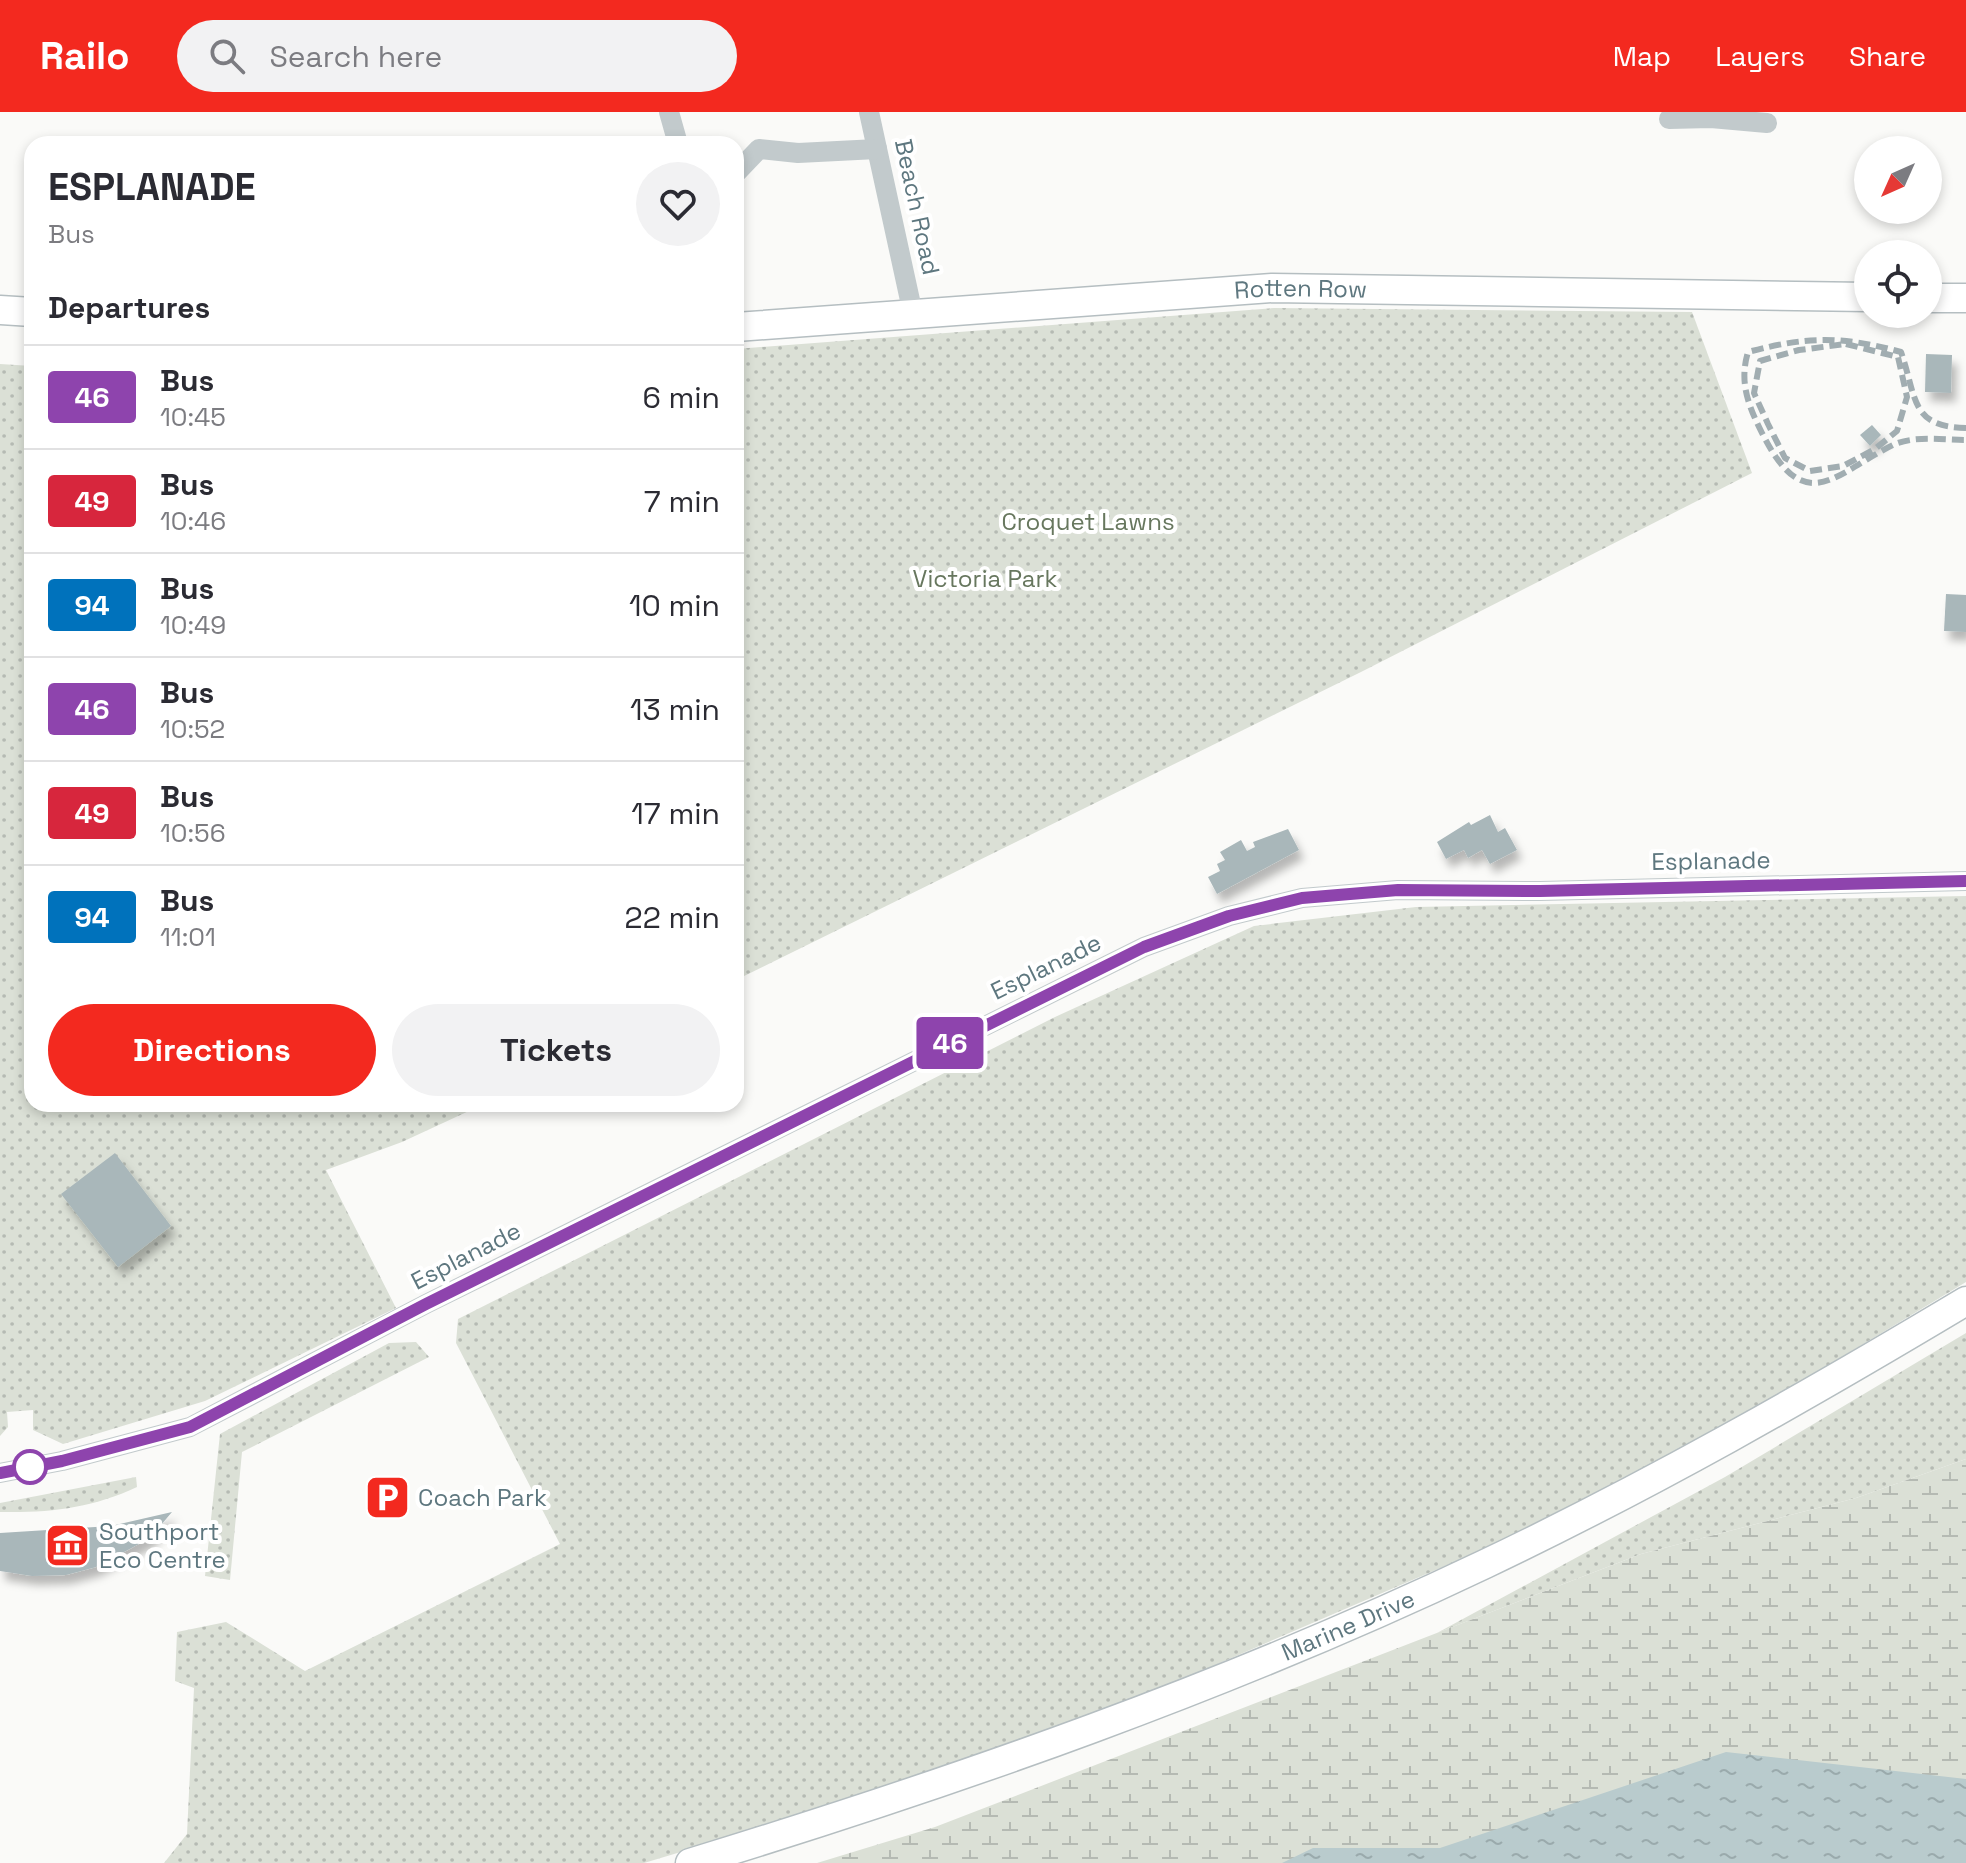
<!DOCTYPE html>
<html lang="en">
<head>
<meta charset="utf-8">
<style>
	body { margin:0; font-family:"Space Grotesk",sans-serif; background:#f2f2f3; color:#2b2b33; height:100vh; display:flex; flex-direction:column; font-size:30px; white-space:nowrap }
	* { box-sizing:border-box; margin:0 }
	p { font-size:26px; color:#7c7c81 }
	.icon { flex:none; width:44px; height:44px; fill:none; stroke:currentColor; stroke-width:2; stroke-linecap:round; stroke-linejoin:round }
	.map { position:relative; flex:1; overflow:hidden }
	.drawer { position:absolute; left:24px; top:24px; width:720px; height:976px; display:flex; flex-direction:column; background:#fff; border-radius:24px; box-shadow:0 4px 12px #0003 }
	.drawer>* { flex:none }
	.badge { padding:0 16px; border-radius:6px; font-size:28px; line-height:52px }
	.needle { width:52px; rotate:225deg }
	.tools { position:absolute; left:1854px; top:24px; display:grid; gap:16px }
	.tools a { display:grid; place-items:center; width:88px; height:88px; border-radius:50%; background:#fff; box-shadow:0 4px 12px #0003; font-size:40px }
	.map>.badge { position:absolute; translate:-50% -50%; box-shadow:0 0 0 4px #fff }
	h2 { padding:0 24px; font-size:30px; line-height:72px }
	.round { display:grid; place-items:center; flex:none; width:84px; height:84px; border-radius:42px; background:#f2f2f3 }
	.head { display:flex; align-items:center; justify-content:space-between; height:136px; padding:0 24px }
	h1 { font-size:38px; font-weight:800; line-height:60px }
	.cta { display:flex; gap:16px; margin-top:auto; padding:16px 24px }
	.cta a { flex:1; height:92px; border-radius:48px; background:#f3291f; color:#fff; font-size:32px; font-weight:800; line-height:92px; text-align:center }
	.cta a+a { background:#f2f2f3; color:#2b2b33 }
	ul { padding:0; list-style:none }
	li { display:flex; align-items:center; gap:24px; height:104px; padding:0 24px; border-top:2px solid #e1e1e2 }
	li div { flex:1 }
	li b { display:block; font-size:30px }
	li em { font-style:normal }
	li .badge { min-width:88px; font-weight:700; text-align:center }
	header { display:flex; align-items:center; gap:48px; box-sizing:border-box; height:112px; padding:0 40px; background:#f3291f; color:#fff }
	header strong { font-size:38px }
	nav { display:flex; gap:44px; margin-inline-start:auto; font-size:28px }
	.search { width:560px; height:72px; background:#f2f2f3; display:flex; align-items:center; gap:20px; box-sizing:border-box; padding:0 28px; border-radius:44px; color:#7c7c81; font-size:30px }
	.map>svg:first-child { display:block }
	.green { fill:url(#green-dots) }
	.wetland { fill:url(#wetland-marsh) }
	.water { fill:url(#water-ripples) }
	.building { fill:#a9b7ba; filter:url(#shadow) }
	.lines { fill:none; stroke-linecap:round; stroke-linejoin:round }
	.secondary-casing { stroke:#b5bec1; stroke-width:31 }
	.street { stroke:#c2cacc; stroke-width:20 }
	.secondary { stroke:#fff; stroke-width:28 }
	.rail { stroke:#a1adb1; stroke-width:6; stroke-dasharray:12 6; stroke-linecap:butt }
	.line-casing { stroke:#fff; stroke-width:18 }
	.line { stroke:#8e44ad; stroke-width:12 }
	.stop-dot { fill:#fff; stroke:#8e44ad; stroke-width:4 }
	.labels { text-anchor:middle; stroke-width:8; stroke-linejoin:round; paint-order:stroke }
	.street-label { font-size:24px; fill:#5e777f; stroke:#fff }
	.park-label { font-size:24px; fill:#67775e; stroke:#fff }
	.poi-label { font-size:24px; fill:#5e777f; stroke:#fff; text-anchor:start }
</style>
</head>
<body>
<header>
<strong>Railo</strong>
<div class="search"><svg class="icon" aria-label="search" viewBox="0 0 24 24"><circle cx="10" cy="10" r="6"/><path d="M15 15l6 6"/></svg>Search here</div>
<nav><a>Map</a><a>Layers</a><a>Share</a></nav>
</header>
<div class="map">
<svg width="1966" height="1751" viewBox="0 0 1966 1751">
	<defs>
		<pattern id="green-dots" width="8" height="8" patternUnits="userSpaceOnUse" patternTransform="scale(2)"><rect width="8" height="8" fill="#dbe0d6"/><path d="M2 2h.1M6 6h.1" fill="none" stroke="#b5bab3" stroke-width="1.8" stroke-linecap="round"/></pattern>
		<pattern id="wetland-marsh" width="20" height="14" patternUnits="userSpaceOnUse" patternTransform="scale(2)"><rect width="20" height="14" fill="#dbe0d6"/><path d="M1 5h8M5 5V1M11 12h8M15 12V8" fill="none" stroke="#b5bab3"/></pattern>
		<pattern id="water-ripples" width="26" height="14" patternUnits="userSpaceOnUse" patternTransform="scale(2)"><rect width="26" height="14" fill="#b9cbcd"/><path d="M2 4q2-2 4 0t4 0M15 11q2-2 4 0t4 0" fill="none" stroke="#9aaaac"/></pattern>
		<filter id="shadow"><feDropShadow dx="5" dy="9" stdDeviation="4" flood-color="#0004"/></filter>
	</defs>
	<rect width="100%" height="100%" fill="#fafaf8"/>
	<g class="green">
		<polygon points="1274,196 1692,200 1752,361 1361,560 736,868 736,237"/>
		<polygon points="0,252 32,254 32,992 484,992 402,1030 326,1058 396,1196 205,1289 63,1332 33,1318 33,1298 7,1300 8,1315 0,1324"/>
		<polygon points="1966,784 1966,1170 1749,1301 1503,1429 1113,1597 888,1678 644,1751 164,1751 187,1722 194,1576 175,1569 177,1520 226,1510 305,1559 560,1432 456,1231 458,1207 1055,905 1254,814 1416,795"/>
		<polygon points="1966,1221 1966,1347 1856,1386 1641,1442 1437,1521 1725,1365"/>
		<polygon points="416,1230 429,1245 242,1340 230,1468 205,1464 220,1322 389,1231"/>
		<path d="M 136,1365 L 137,1375 C 92,1396 50,1401 0,1400 L 0,1391 Z"/>
	</g>
	<polygon class="wetland" points="1966,1347 1966,1751 817,1751 935,1715 1641,1442 1856,1386"/>
	<polygon class="water" points="1726,1640 1966,1667 1966,1751 1282,1751 1313,1736 1440,1736"/>
	<g class="building">
		<polygon points="1926,242 1952,243 1951,281 1925,280"/>
		<polygon points="1872,313 1881,323 1870,334 1860,323"/>
		<polygon points="1946,482 1966,483 1966,520 1944,519"/>
		<polygon points="1490,703 1498,720 1505,716 1517,738 1490,752 1482,738 1468,746 1464,738 1446,747 1437,730 1469,710 1471,713"/>
		<polygon points="1288,717 1299,738 1217,782 1208,765 1220,759 1217,752 1225,748 1220,740 1241,728 1247,739 1255,735 1253,730"/>
		<polygon points="115,1041 171,1114 118,1155 61,1082"/>
		<polygon points="172,1400 150,1426 96,1455 66,1463 32,1464 0,1459 0,1421 111,1414"/>
	</g>
	<g class="lines">
		<defs>
			<g id="secondary">
				<polyline points="1928,186 1966,186"/>
				<polyline points="0,198 32,200"/>
				<path id="s1" d="M 736,215 L 1272,176 L 1868,185"/>
				<path id="s2" d="M 690,1751 C 961,1668 1229,1574 1485,1452 C 1651,1373 1809,1283 1966,1189"/>
			</g>
		</defs>
		<use href="#secondary" class="secondary-casing"/>
		<g class="street">
			<polyline points="669,0 678,32"/>
			<polyline points="869,0 913,202"/>
			<polyline points="1669,7 1711,6 1767,11"/>
			<polyline points="736,61 759,37 798,41 877,37"/>
			<polyline points="0,1361 62,1349 190,1315 426,1192 1144,835 1229,804 1302,786 1398,778 1540,779 1966,769"/>
		</g>
		<use href="#secondary" class="secondary"/>
		<g class="rail">
			<polygon points="1846,232 1898,245 1907,285 1897,319 1875,337 1843,354 1810,359 1785,346 1768,312 1754,281 1760,249 1799,238"/>
			<path d="M 1966,316 C 1910,315 1917,286 1901,240 C 1842,224 1808,224 1748,240 C 1739,270 1748,293 1762,321 C 1805,407 1834,362 1893,333 C 1915,323 1943,328 1966,328"/>
		</g>
	</g>
	<g class="lines">
		<defs>
			<polyline id="line" points="0,1361 62,1349 190,1315 426,1192 1144,835 1229,804 1302,786 1398,778 1540,779 1966,769"/>
		</defs>
		<use href="#line" class="line-casing"/>
		<use href="#line" class="line"/>
	</g>
	<defs>
		<symbol id="parking-square" viewBox="-11 -11 22 22"><rect x="-9" y="-9" width="18" height="18" rx="4" fill="#f3291f" stroke="#fff"/><path d="M-3.5-5.5H1a3.5 3.5 0 0 1 0 7H-1V5.5H-3.5ZM-1-3.4V-.6H.8a1.4 1.4 0 0 0 0-2.8Z" fill="#fff"/></symbol>
		<symbol id="museum-square" viewBox="-11 -11 22 22"><rect x="-9" y="-9" width="18" height="18" rx="4" fill="#f3291f" stroke="#fff"/><path d="M0-6L6-3V-2H-6V-3ZM-5-1h2V3h-2ZM-1-1h2V3h-2ZM3-1h2V3H3ZM-6 4H6V6H-6Z" fill="#fff"/></symbol>
	</defs>
	<g fill-rule="evenodd">
		<use href="#parking-square" x="362" y="1360" width="51" height="51"/>
		<use href="#museum-square" x="42" y="1408" width="51" height="51"/>
	</g>
	<circle class="stop-dot" cx="30" cy="1355" r="16"/>
	<g class="labels">
		<g class="street-label">
			<text transform="translate(917 95) rotate(78)" y="8">Beach Road</text>
			<text dy="8" stroke="none"><textPath href="#s1" startOffset="566">Rotten Row</textPath></text>
			<text transform="translate(1711 749) rotate(-1)" y="8">Esplanade</text>
			<text transform="translate(1046 855) rotate(-26)" y="8">Esplanade</text>
			<text transform="translate(466 1144) rotate(-27)" y="8">Esplanade</text>
			<text dy="8" stroke="none"><textPath href="#s2" startOffset="700">Marine Drive</textPath></text>
		</g>
		<g class="park-label">
			<text x="1088" y="418">Croquet Lawns</text>
			<text x="985" y="475">Victoria Park</text>
		</g>
		<g class="poi-label">
			<text x="418" y="1394">Coach Park</text>
			<text x="99" y="1428">Southport<tspan x="99" dy="28">Eco Centre</tspan></text>
		</g>
	</g>
</svg>
<div class="tools">
<a><svg class="needle" viewBox="-14 -14 28 28"><path d="M0-13l5 13h-10z" fill="#e53935"/><path d="M0 13l5-13h-10z" fill="#7c7c81"/></svg></a>
<a><svg class="icon" aria-label="locate" viewBox="0 0 24 24"><circle cx="12" cy="12" r="6"/><path d="M12 2v4M12 18v4M2 12h4M18 12h4"/></svg></a>
</div>
<b class="badge" style="left:950px;top:931px;background:#8e44ad;color:#fff">46</b>
<section class="drawer">
<div class="head"><div><h1>ESPLANADE</h1><p>Bus</p></div><a class="round"><svg class="icon" aria-label="heart" viewBox="0 0 24 24"><path d="M12 20l-8-8c-3-5 5-10 8-4 3-6 11-1 8 4z"/></svg></a></div>
<h2>Departures</h2>
<ul>
<li><span class="badge" style="background:#8e44ad;color:#fff">46</span><div><b>Bus</b><p>10:45</p></div><em>6 min</em></li>
<li><span class="badge" style="background:#d7263d;color:#fff">49</span><div><b>Bus</b><p>10:46</p></div><em>7 min</em></li>
<li><span class="badge" style="background:#0072bc;color:#fff">94</span><div><b>Bus</b><p>10:49</p></div><em>10 min</em></li>
<li><span class="badge" style="background:#8e44ad;color:#fff">46</span><div><b>Bus</b><p>10:52</p></div><em>13 min</em></li>
<li><span class="badge" style="background:#d7263d;color:#fff">49</span><div><b>Bus</b><p>10:56</p></div><em>17 min</em></li>
<li><span class="badge" style="background:#0072bc;color:#fff">94</span><div><b>Bus</b><p>11:01</p></div><em>22 min</em></li>
</ul>
<div class="cta"><a>Directions</a><a>Tickets</a></div>
</section>
</div>
</body>
</html>
